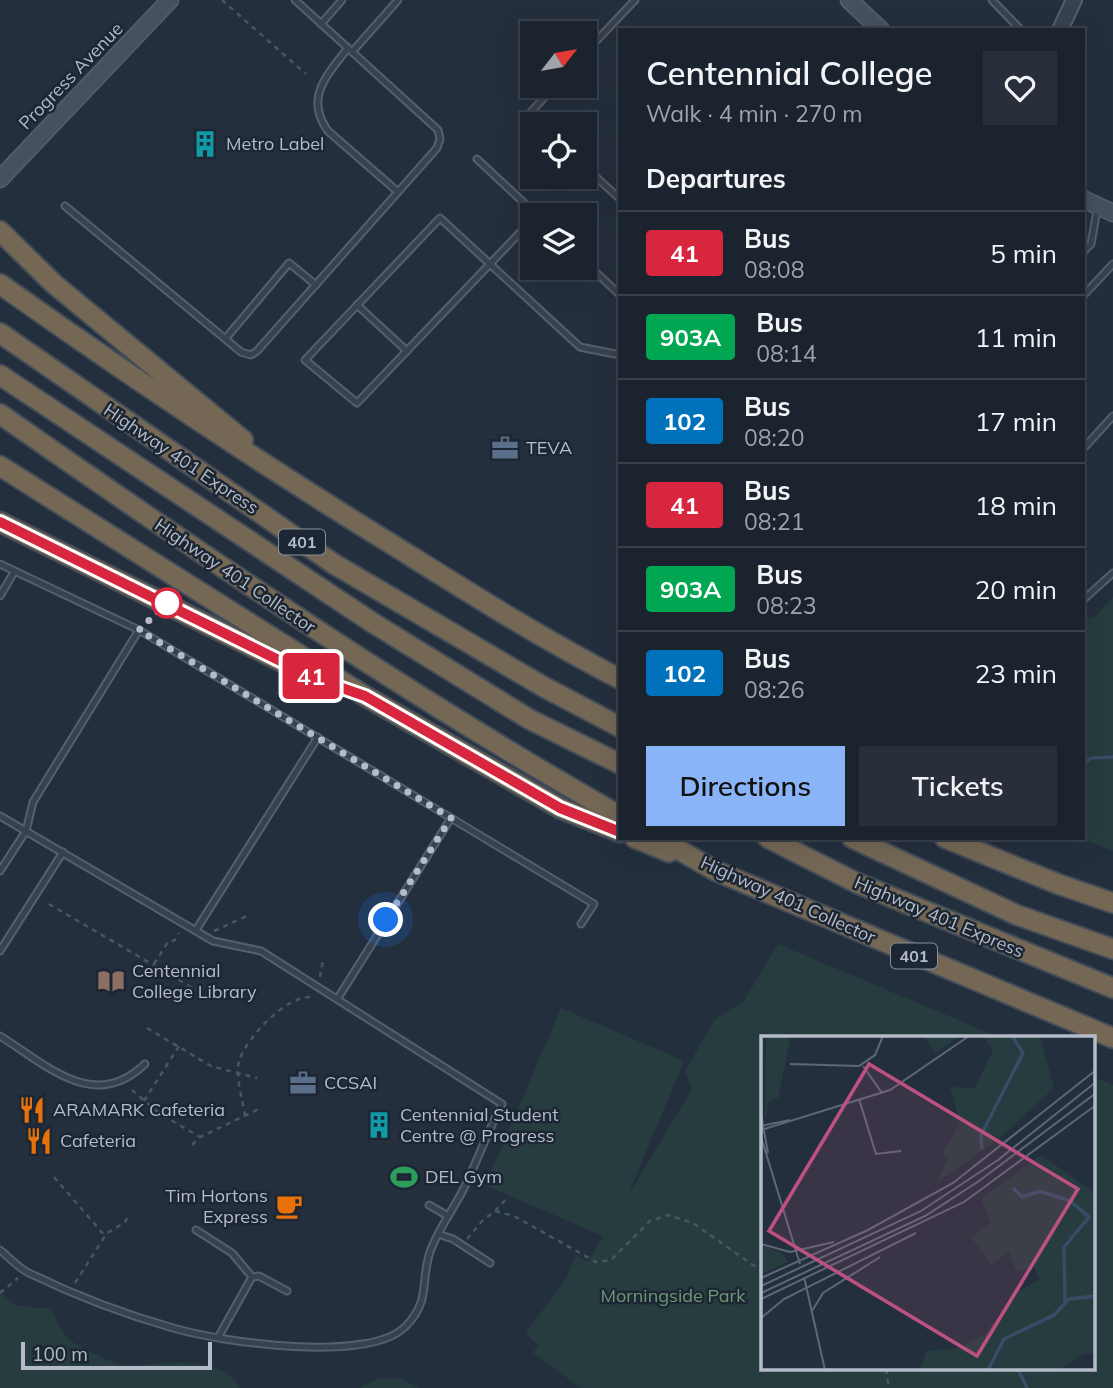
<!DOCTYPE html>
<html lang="en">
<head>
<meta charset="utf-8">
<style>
	body { margin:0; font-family:Mulish,sans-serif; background:#282f3a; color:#f1f3f6; height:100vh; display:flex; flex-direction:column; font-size:26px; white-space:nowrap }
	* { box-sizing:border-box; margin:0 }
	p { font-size:23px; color:#a0a4aa }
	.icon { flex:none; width:38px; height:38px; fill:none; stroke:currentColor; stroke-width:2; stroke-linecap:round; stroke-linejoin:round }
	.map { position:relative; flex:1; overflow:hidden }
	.details { position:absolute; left:618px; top:28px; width:467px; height:812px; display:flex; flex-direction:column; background:#1b232e; border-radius:0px; box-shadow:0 7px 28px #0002,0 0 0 2px #39404a }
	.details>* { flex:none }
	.badge { padding:0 14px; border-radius:5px; font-size:24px; line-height:46px }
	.needle { width:46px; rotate:59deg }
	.buttons { position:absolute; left:520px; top:21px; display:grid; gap:14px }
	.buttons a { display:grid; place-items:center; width:77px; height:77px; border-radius:0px; background:#1b232e; box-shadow:0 7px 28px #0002,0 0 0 2px #39404a; font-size:35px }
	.scale { position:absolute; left:21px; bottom:18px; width:191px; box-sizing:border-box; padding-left:7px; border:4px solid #b4bcc9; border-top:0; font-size:19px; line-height:24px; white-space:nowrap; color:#b4bcc9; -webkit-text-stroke:5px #1d2633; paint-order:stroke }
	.you { position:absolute; width:35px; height:35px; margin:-18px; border:5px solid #fff; border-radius:50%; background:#1a73e8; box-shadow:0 0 0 10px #1a73e833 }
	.map>.badge { position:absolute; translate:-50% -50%; box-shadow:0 0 0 4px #fff }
	h2 { padding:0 28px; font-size:26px; line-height:63px }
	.round { display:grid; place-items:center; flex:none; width:74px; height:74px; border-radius:0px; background:#282f3a }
	.overview { display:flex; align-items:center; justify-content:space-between; height:119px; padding:0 28px }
	h1 { font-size:33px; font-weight:600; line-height:52px }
	.button { display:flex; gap:14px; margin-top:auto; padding:14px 28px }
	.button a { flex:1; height:80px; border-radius:0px; background:#8ab4f8; color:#111; font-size:28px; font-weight:600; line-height:80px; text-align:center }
	.button a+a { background:#282f3a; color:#f1f3f6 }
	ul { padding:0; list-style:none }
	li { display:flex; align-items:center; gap:21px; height:84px; padding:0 28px; border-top:2px solid #39404a }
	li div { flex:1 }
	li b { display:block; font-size:26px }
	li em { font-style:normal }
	li .badge { min-width:77px; font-weight:700; text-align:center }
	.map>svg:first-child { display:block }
	.green { fill:#263c3f }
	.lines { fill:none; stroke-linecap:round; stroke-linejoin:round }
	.stream { stroke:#394c67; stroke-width:3.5 }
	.service-casing { stroke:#565f6c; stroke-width:9 }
	.tertiary-casing { stroke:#565f6c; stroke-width:18 }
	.secondary-casing { stroke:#565f6c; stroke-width:19 }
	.motorway-casing { stroke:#434c59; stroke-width:23 }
	.path { stroke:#44595c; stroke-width:2.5; stroke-dasharray:5 5; stroke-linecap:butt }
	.service { stroke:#38414e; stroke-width:5 }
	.tertiary { stroke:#38414e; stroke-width:14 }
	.secondary { stroke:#465061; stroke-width:16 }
	.motorway { stroke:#746855; stroke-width:19 }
	.line-casing { stroke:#fff; stroke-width:16 }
	.line { stroke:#d7263d; stroke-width:10 }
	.walk { stroke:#b4bcc9; stroke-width:7; stroke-dasharray:0 12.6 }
	.stop-dot { fill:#fff; stroke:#d7263d; stroke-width:3.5 }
	.labels { text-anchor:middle; stroke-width:5; stroke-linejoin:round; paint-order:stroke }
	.shield { fill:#1d2633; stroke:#878f9c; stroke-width:2 }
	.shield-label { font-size:16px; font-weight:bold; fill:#b4bcc9 }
	.street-label { font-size:18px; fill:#b4bcc9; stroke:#1d2633 }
	.poi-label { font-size:18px; fill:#b4bcc9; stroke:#1d2633; text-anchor:start }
	.park-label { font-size:18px; fill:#6b9a76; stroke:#1d2633 }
	.inset-river { fill:none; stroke:#394c67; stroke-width:3.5 }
	.inset-road { fill:none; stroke:#5e6776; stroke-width:2 }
	.view { fill:#bd5182; fill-opacity:0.15; stroke:#bd5182; stroke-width:3.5 }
	.inset-edge { fill:none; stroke:#b4bcc9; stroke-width:3.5 }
</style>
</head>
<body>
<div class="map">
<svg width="1113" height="1388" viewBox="0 0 1113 1388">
	<rect width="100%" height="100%" fill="#242f3e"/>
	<g class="green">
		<polygon points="1113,597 1113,851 1081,838 1083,618 1094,618"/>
		<polygon points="778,944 1001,1038 763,1038 763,1369 1094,1369 1094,1077 1113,1085 1113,1388 581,1388 533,1353 538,1345 526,1333 566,1279 576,1255 588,1262 603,1236 485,1185 561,1008 684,1061 627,1197 692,1089 685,1071 715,1019 744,1001"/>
		<path d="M 0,1291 L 14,1305 L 51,1309 C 56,1318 62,1334 71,1341 C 78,1347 116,1365 125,1365 C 161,1366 217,1350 240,1388 L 0,1388 Z"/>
		<polygon points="379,1378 401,1379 420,1388 360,1388"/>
	</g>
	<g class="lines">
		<g class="stream">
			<polyline points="1083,764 1091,758 1113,757"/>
			<polyline points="1018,1369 1027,1388"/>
		</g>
		<defs>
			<g id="service">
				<polyline points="992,0 1021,30"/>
				<polyline points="321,24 342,0"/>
				<path d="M 348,48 C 327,75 304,98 328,131 L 398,192"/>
				<polyline points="352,52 398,0"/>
				<polyline points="584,54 635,0"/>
				<polyline points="539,124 529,114 555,86"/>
				<polyline points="477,159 537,215"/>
				<polyline points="584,166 620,199"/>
				<polyline points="65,206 241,352 251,355 257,351 437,148 440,139 438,130 295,0"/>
				<polyline points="532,220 357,403 305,360 440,218 580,347 620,355"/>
				<polyline points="1083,252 1091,244 1097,210"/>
				<polyline points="584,261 620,295"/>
				<polyline points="1083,296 1113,264"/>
				<polyline points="357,305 407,351"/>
				<polyline points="226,338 289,263 316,285"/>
				<polyline points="1083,449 1113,416"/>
				<polyline points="0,564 139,630 451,818 338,998"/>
				<polyline points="0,596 14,572"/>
				<polyline points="1083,600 1113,573"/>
				<path d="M 0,816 L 213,941 L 261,951 L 502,1104 C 488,1131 478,1159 465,1186 C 454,1209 438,1229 430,1252 C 420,1282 431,1300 406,1326 C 370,1364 221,1342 173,1328 C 124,1314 74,1295 29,1273 C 18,1268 9,1257 0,1250"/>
				<polyline points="451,818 594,904 581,924"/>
				<polyline points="0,871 26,831 33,802 139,630"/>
				<polyline points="196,930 318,737"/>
				<polyline points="0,951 63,852"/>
				<path d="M 0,1036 C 47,1065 94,1113 145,1064"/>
				<polyline points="429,1205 448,1216"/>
				<polyline points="196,1230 232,1253 252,1277 219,1336"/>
				<polyline points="438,1234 453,1239 490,1263"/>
				<polyline points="252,1277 259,1276 287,1291"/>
			</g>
			<polyline id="tertiary" points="1060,30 1074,0"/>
			<g id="secondary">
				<polyline points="849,0 881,30"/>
				<polyline points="0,179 170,0"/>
				<polyline points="1083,199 1113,213"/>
			</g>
			<g id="motorway">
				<polyline points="0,231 54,284 243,440"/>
				<path d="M 0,284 C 131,377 264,466 401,550 C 473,595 544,640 620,679"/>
				<polyline points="0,333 334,564 544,687 620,727"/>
				<polyline points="0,375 373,623 529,719 620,764"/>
				<path d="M 0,414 C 202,555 405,694 620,816"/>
				<polyline points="0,466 365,696 560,808 620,832"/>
				<polyline points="0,522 315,678"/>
				<polyline points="635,838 669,852"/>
				<polyline points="658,838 716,871 1113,1038"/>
				<polyline points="768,838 857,883 1113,988"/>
				<polyline points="852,838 1017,915 1113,949"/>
				<polyline points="945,838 1058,884 1113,903"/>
			</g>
		</defs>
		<use href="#service" class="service-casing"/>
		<use href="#tertiary" class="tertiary-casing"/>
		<use href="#secondary" class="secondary-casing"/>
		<use href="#motorway" class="motorway-casing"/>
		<g class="path">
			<polyline points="222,0 306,74"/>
			<polyline points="49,904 196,990"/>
			<polyline points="214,931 249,915"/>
			<polyline points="154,964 168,942 175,940 179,933"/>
			<polyline points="320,977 323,960"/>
			<polyline points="147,1028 211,1066 257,1078"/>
			<polyline points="132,1090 160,1114 200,1137"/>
			<polyline points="144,1101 179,1046"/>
			<path d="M 245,1116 C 243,1101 235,1076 239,1061 C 247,1037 285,997 310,997 L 313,993"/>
			<polyline points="192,1145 200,1137 259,1109"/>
			<polyline points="54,1177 105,1236"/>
			<polyline points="495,1211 508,1197"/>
			<polyline points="467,1239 483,1220 495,1211 514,1216 596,1262 611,1260 650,1221 668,1215 693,1223 763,1272"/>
			<polyline points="75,1283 107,1233 124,1223 129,1216"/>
			<polyline points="0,1293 18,1278"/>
			<polyline points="886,1369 889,1388"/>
		</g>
		<use href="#service" class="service"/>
		<use href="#tertiary" class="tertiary"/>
		<use href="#secondary" class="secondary"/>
		<use href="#motorway" class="motorway"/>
	</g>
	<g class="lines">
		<defs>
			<polyline id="line" points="0,522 319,680 365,696 560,808 620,832"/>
		</defs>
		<use href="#line" class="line-casing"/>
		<use href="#line" class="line"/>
		<polyline class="walk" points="167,603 139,630 451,818 386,920"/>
	</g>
	<defs>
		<symbol id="building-bare" viewBox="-9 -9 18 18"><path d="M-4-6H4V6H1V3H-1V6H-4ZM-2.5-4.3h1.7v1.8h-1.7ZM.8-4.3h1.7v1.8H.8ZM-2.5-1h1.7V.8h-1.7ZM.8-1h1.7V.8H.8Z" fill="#0f9aa8" stroke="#1d2633" stroke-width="2.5" paint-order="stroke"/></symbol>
		<symbol id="office-bare" viewBox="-9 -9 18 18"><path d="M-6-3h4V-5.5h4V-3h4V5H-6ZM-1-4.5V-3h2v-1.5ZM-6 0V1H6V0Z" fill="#5c6f8a" stroke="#1d2633" stroke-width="2.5" paint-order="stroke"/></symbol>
		<symbol id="library-bare" viewBox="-9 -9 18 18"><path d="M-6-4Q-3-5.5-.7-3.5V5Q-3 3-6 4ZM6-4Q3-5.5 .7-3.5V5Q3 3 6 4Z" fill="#8d6e63" stroke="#1d2633" stroke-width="2.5" paint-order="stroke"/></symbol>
		<symbol id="restaurant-bare" viewBox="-9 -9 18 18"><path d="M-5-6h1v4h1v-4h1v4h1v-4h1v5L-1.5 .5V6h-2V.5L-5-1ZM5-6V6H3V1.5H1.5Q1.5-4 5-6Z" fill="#e8710a" stroke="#1d2633" stroke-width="2.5" paint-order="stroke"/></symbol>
		<symbol id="stadium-bare" viewBox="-9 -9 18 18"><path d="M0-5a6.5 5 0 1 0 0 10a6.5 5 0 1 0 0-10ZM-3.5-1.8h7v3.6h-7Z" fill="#2e9e5b" stroke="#1d2633" stroke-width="2.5" paint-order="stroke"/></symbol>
		<symbol id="cafe-bare" viewBox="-9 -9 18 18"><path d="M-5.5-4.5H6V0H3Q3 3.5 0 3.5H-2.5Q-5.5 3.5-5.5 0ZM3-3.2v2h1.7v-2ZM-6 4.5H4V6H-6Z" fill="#e8710a" stroke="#1d2633" stroke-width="2.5" paint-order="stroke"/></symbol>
	</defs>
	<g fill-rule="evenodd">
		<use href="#building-bare" x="186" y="125" width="38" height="38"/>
		<use href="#office-bare" x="486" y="429" width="38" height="38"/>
		<use href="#library-bare" x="92" y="962" width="38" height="38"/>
		<use href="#office-bare" x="284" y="1064" width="38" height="38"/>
		<use href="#restaurant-bare" x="13" y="1091" width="38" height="38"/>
		<use href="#building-bare" x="360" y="1106" width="38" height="38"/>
		<use href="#restaurant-bare" x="20" y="1122" width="38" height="38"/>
		<use href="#stadium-bare" x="385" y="1158" width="38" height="38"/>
		<use href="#cafe-bare" x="270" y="1187" width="38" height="38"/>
	</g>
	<circle class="stop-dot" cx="167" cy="603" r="14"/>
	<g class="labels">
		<g class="shield">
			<rect x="279" y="529.5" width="46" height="25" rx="5"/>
			<rect x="891" y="943.5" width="46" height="25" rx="5"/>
		</g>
		<g class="shield-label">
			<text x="302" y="548">401</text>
			<text x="914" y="962">401</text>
		</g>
		<g class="street-label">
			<text transform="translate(71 76) rotate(-46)" y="6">Progress Avenue</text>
			<text transform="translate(181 459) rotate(34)" y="6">Highway 401 Express</text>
			<text transform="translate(235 576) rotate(34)" y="6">Highway 401 Collector</text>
			<text transform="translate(788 900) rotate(24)" y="6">Highway 401 Collector</text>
			<text transform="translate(939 917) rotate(23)" y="6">Highway 401 Express</text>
		</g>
		<g class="poi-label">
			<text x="226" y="150">Metro Label</text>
			<text x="526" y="454">TEVA</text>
			<text x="132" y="977">Centennial<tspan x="132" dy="21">College Library</tspan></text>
			<text x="324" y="1089">CCSAI</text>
			<text x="53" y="1116">ARAMARK Cafeteria</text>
			<text x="400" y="1121">Centennial Student<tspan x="400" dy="21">Centre @ Progress</tspan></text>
			<text x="60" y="1147">Cafeteria</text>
			<text x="425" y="1183">DEL Gym</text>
			<text x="268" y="1202" text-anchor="end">Tim Hortons<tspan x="268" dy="21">Express</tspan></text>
		</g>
		<g class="park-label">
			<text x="673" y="1302">Morningside Park</text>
		</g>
	</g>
	<g transform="translate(761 1036)">
		<rect width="334" height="334" fill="#242f3e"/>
		<path d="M 5,0 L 30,0 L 17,62 L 8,65 L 4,83 ZM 163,0 L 199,0 L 174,17 ZM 222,0 L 279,0 L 293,52 L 234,106 L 176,146 L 187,123 L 181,119 L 199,86 L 189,51 L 214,52 L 232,14 ZM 280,119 L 334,157 L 334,318 L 323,317 L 298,334 L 158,334 L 166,315 L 197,312 L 224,299 L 232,286 L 240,284 L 251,259 L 279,243 L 273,231 L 256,236 L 248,216 L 230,229 L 210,201 L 230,188 L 220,163 ZM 0,209 L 21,217 L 27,226 L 0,238 Z" fill="#263c3f"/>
		<path class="inset-river" d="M 221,113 L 220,99 L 262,17 L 251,0M 252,152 L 261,161 L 279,155 L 309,165 L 328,181 L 303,211 L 304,266M 227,334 L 243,303 L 293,279 L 308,263 L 335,260"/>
		<path class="inset-road" d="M 0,2 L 0,47M 29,28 L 98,30 L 114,19 L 122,0M 102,30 L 121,57M 98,63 L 115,118 L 140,115M 0,78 L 7,117M 0,90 L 29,84M 0,94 L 129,54 L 208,0M 0,101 L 39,228M 0,208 L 29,216 L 73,206M 43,241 L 64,334M 0,242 L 107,194 L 192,147 L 335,34M 0,250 L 160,175 L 237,124 L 335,46M 0,257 L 164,180 L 218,145 L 335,57M 0,263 L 203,166 L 335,69M 51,275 L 62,257 L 119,221M 0,282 L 23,263 L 155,197"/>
		<path class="view" d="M 108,28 L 317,153 L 216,320 L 8,195 Z"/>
		<rect width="334" height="334" class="inset-edge"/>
	</g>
</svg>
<div class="buttons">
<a><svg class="needle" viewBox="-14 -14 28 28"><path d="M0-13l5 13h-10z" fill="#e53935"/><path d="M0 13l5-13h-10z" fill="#a0a4aa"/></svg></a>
<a><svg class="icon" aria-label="locate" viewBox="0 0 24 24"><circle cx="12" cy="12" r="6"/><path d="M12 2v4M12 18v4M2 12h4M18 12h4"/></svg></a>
<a><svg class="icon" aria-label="layers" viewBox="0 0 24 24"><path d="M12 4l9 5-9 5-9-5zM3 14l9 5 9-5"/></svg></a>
</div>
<div class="scale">100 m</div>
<div class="you" style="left:386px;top:920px"></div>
<b class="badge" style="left:311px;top:676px;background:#d7263d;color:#fff">41</b>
<section class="details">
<div class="overview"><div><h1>Centennial College</h1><p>Walk · 4 min · 270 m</p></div><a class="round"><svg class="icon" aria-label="heart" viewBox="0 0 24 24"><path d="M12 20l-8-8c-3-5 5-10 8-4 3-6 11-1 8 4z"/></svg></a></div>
<h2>Departures</h2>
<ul>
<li><span class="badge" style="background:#d7263d;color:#fff">41</span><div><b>Bus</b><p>08:08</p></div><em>5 min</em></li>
<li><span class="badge" style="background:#00a651;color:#fff">903A</span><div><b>Bus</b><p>08:14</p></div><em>11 min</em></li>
<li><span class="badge" style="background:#0072bc;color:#fff">102</span><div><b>Bus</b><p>08:20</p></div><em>17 min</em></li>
<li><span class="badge" style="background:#d7263d;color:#fff">41</span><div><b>Bus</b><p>08:21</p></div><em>18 min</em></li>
<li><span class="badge" style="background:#00a651;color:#fff">903A</span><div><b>Bus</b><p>08:23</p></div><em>20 min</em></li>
<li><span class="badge" style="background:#0072bc;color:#fff">102</span><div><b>Bus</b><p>08:26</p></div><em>23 min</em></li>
</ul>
<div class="button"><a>Directions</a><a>Tickets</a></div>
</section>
</div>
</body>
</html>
